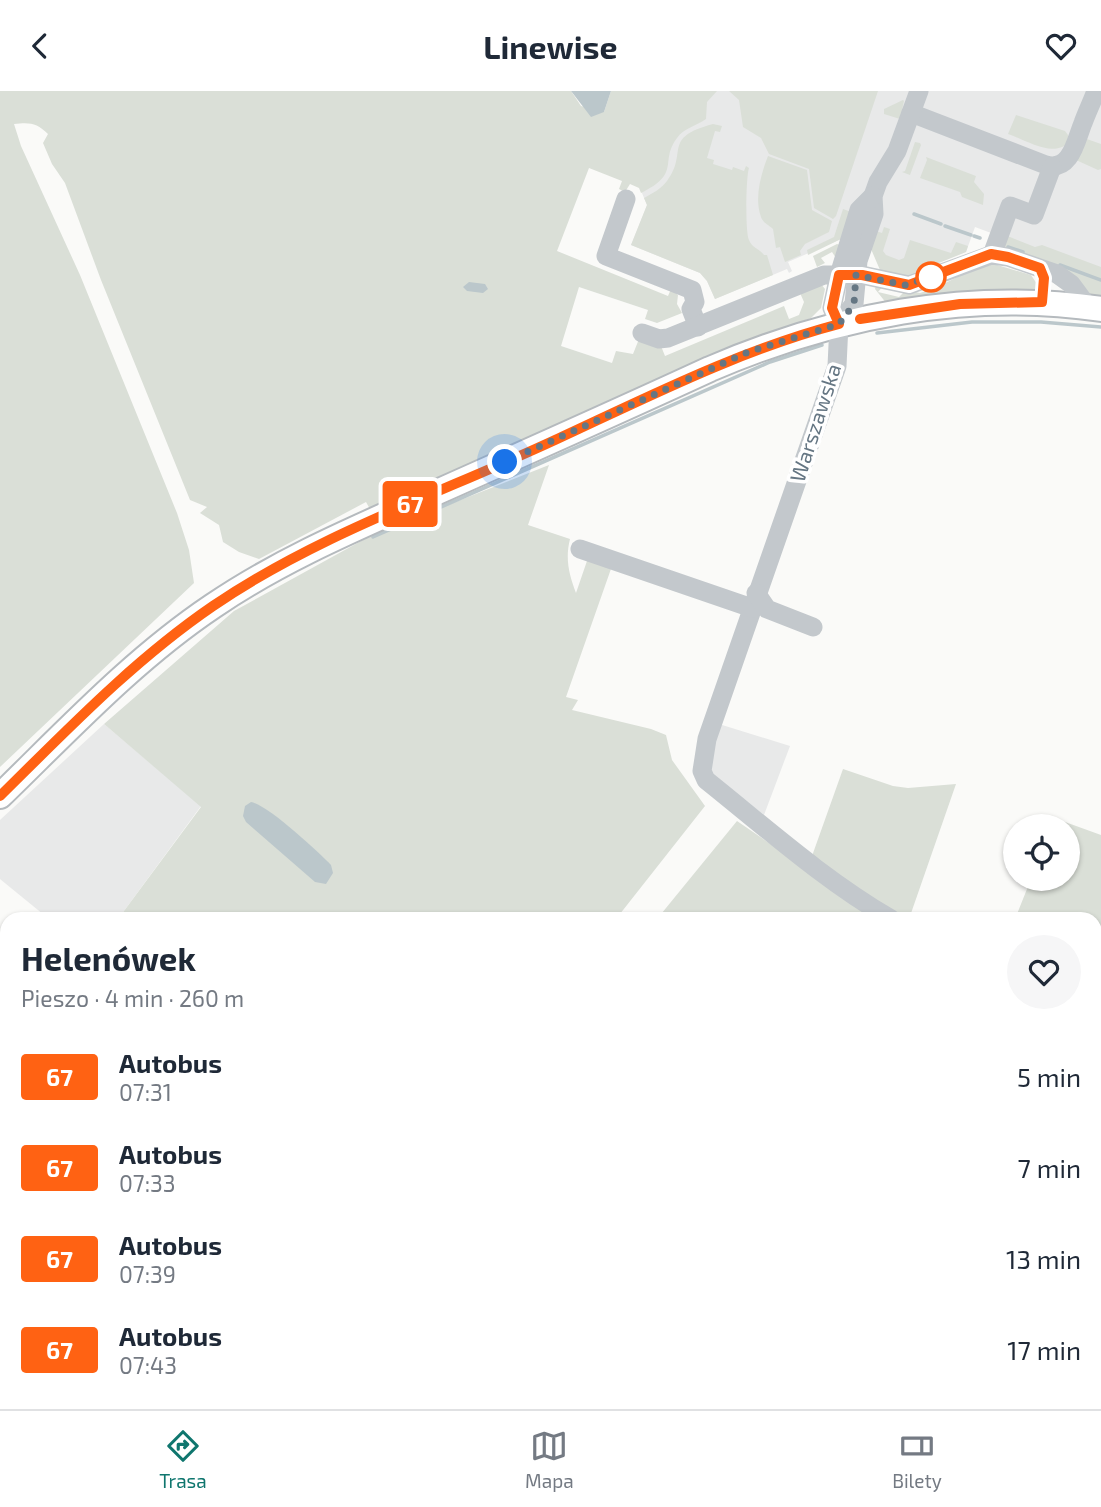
<!DOCTYPE html>
<html lang="pl">
<head>
<meta charset="utf-8">
<style>
	body { margin:0; font-family:"Exo 2",sans-serif; background:#f6f6f7; color:#1f2937; height:100vh; display:flex; flex-direction:column; font-size:26px; white-space:nowrap }
	* { box-sizing:border-box; margin:0 }
	p { font-size:23px; color:#747a83 }
	.icon { flex:none; width:38px; height:38px; fill:none; stroke:currentColor; stroke-width:2; stroke-linecap:round; stroke-linejoin:round }
	.map { position:relative; flex:1; overflow:hidden }
	.details { position:absolute; left:0px; top:821px; width:1102px; height:499px; display:flex; flex-direction:column; background:#fff; border-radius:21px 21px 0 0; box-shadow:0 2px 5px #0004 }
	.details>* { flex:none }
	.badge { padding:0 14px; border-radius:5px; font-size:24px; line-height:46px }
	.tools { position:absolute; left:1003px; top:723px; display:grid; gap:14px }
	.tools a { display:grid; place-items:center; width:77px; height:77px; border-radius:50%; background:#fff; box-shadow:0 2px 5px #0004; font-size:35px }
	.you { position:absolute; width:35px; height:35px; margin:-18px; border:5px solid #fff; border-radius:50%; background:#1a73e8; box-shadow:0 0 0 10px #1a73e833 }
	.map>.badge { position:absolute; translate:-50% -50%; box-shadow:0 0 0 4px #fff }
	.round { display:grid; place-items:center; flex:none; width:74px; height:74px; border-radius:37px; background:#f6f6f7 }
	.overview { display:flex; align-items:center; justify-content:space-between; height:119px; padding:0 21px }
	h1 { font-size:33px; font-weight:700; line-height:52px }
	ul { padding:0; list-style:none }
	li { display:flex; align-items:center; gap:21px; height:91px; padding:0 21px }
	li div { flex:1 }
	li b { display:block; font-size:26px }
	li em { font-style:normal }
	li .badge { min-width:77px; font-weight:700; text-align:center }
	header { display:flex; justify-content:space-between; align-items:center; height:91px; padding:0 21px; background:#fff; font-size:32px; font-weight:700 }
	.dock { display:flex; justify-content:space-around; align-items:center; height:98px; border-top:2px solid #e0e1e3; background:#fff; font-size:19px; color:#747a83 }
	.dock a { display:grid; justify-items:center; gap:4px }
	.dock .selected { color:#0f766e }
	.map>svg:first-child { display:block }
	.built { fill:#e8e9e9 }
	.green { fill:#dadfd7 }
	.water { fill:#bbc7cb }
	.lines { fill:none; stroke-linecap:round; stroke-linejoin:round }
	.stream { stroke:#bbc7cb; stroke-width:3.5 }
	.major-casing { stroke:#b5babe; stroke-width:28 }
	.minor { stroke:#c3c8cc; stroke-width:19 }
	.major { stroke:#fff; stroke-width:24 }
	.line-casing { stroke:#fff; stroke-width:16 }
	.line { stroke:#ff6213; stroke-width:10 }
	.walk { stroke:#657683; stroke-width:7; stroke-dasharray:0 12.6 }
	.stop-dot { fill:#fff; stroke:#ff6213; stroke-width:3.5 }
	.labels { text-anchor:middle; stroke-width:7; stroke-linejoin:round; paint-order:stroke }
	.street-label { font-size:21px; fill:#657683; stroke:#fff }
</style>
</head>
<body>
<header><svg class="icon" aria-label="back" viewBox="0 0 24 24"><path d="M15 5l-7 7 7 7"/></svg>Linewise<svg class="icon" aria-label="heart" viewBox="0 0 24 24"><path d="M12 20l-8-8c-3-5 5-10 8-4 3-6 11-1 8 4z"/></svg></header>
<div class="map">
<svg width="1101" height="1318" viewBox="0 0 1101 1318">
	<rect width="100%" height="100%" fill="#fafaf8"/>
	<g class="built">
		<polygon points="632,0 1101,0 1101,183 975,136 966,161 931,175 929,171 922,174 924,178 906,185 871,158 841,148 788,171 792,180 789,182 787,178 715,208 707,190 700,182 631,154 647,114 639,95"/>
		<polygon points="104,633 201,715 118,828 49,828 0,788 0,729"/>
		<polygon points="719,633 790,655 764,724 708,681"/>
	</g>
	<g class="green">
		<path d="M 0,0 L 571,0 L 581,15 L 604,21 L 611,0 L 717,0 L 707,11 L 706,28 C 696,35 684,37 677,47 C 659,71 682,82 641,102 L 639,97 L 630,93 L 625,101 L 619,98 L 622,90 L 589,77 L 557,160 L 668,205 L 671,198 L 678,204 L 677,213 L 682,222 L 657,232 L 645,228 L 648,219 L 579,196 L 561,255 L 612,272 L 616,260 L 633,263 L 639,248 L 659,250 L 665,265 L 784,215 L 789,228 L 799,224 L 804,211 L 800,202 L 821,193 L 825,198 L 821,217 L 811,227 L 754,247 L 693,273 L 371,420 L 366,411 L 259,468 L 239,461 L 223,451 L 219,434 L 200,422 L 207,416 L 190,409 L 101,189 L 65,92 L 52,73 L 43,52 L 48,43 C 37,32 30,31 14,33 L 21,55 L 80,184 L 177,422 L 189,459 L 194,492 L 0,676 Z"/>
		<polygon points="729,0 878,0 836,125 833,128 814,117 809,78 769,63 761,47 743,36 739,9"/>
		<polygon points="903,9 904,10 900,28 884,23 884,18"/>
		<path d="M 1016,24 L 1065,40 L 1068,44 L 1068,52 C 1052,67 1026,49 1008,43 Z"/>
		<path d="M 713,33 L 722,35 L 720,41 L 715,40 L 707,67 L 714,69 L 713,73 L 732,79 L 733,76 L 744,80 L 746,75 L 749,77 C 746,85 745,142 749,149 C 752,157 760,158 764,164 L 767,164 L 773,184 L 715,208 L 707,190 L 700,182 L 631,154 L 647,114 L 644,107 C 653,102 661,98 667,90 C 689,61 661,47 713,33 Z"/>
		<polygon points="1084,47 1101,53 1101,78 1098,79 1076,69"/>
		<polygon points="915,51 920,52 921,54 910,84 902,81 905,80"/>
		<path d="M 768,65 L 807,79 L 812,119 L 832,130 L 829,141 L 805,153 L 800,160 L 801,164 L 785,171 L 780,156 L 776,157 L 773,138 C 769,134 763,132 761,126 C 754,107 761,83 768,65 Z"/>
		<polygon points="926,66 976,85 974,91 984,103 983,114 962,106 960,101 920,87 927,69"/>
		<polygon points="843,118 854,122 841,148 808,164 807,159 834,146"/>
		<polygon points="884,136 890,138 883,160 886,164 899,169 904,167 910,149 951,162 956,151 968,155 966,161 931,175 929,171 922,174 924,178 906,185 880,179 871,158 876,140 882,142"/>
		<polygon points="1005,144 1035,156 1042,154 1101,176 1101,209 1093,208 1008,161 1003,153"/>
		<polygon points="837,153 843,155 838,170 832,161 821,167 825,172 817,176 813,165"/>
		<polygon points="994,173 1031,184 1037,193 1038,199 1035,202 887,213 875,198 876,194 884,194 878,201 899,206 906,199 920,202 935,197 934,194 939,192 941,194 970,180"/>
		<path d="M 549,374 L 528,434 L 570,448 C 565,468 569,483 576,502 L 588,467 L 612,475 L 566,606 L 578,609 L 572,619 L 651,638 L 666,644 L 672,669 L 705,715 L 616,828 L 118,828 L 201,716 L 104,633 L 234,520 L 372,444 Z"/>
		<polygon points="843,678 893,695 908,697 956,693 909,828 903,828 892,822 812,765"/>
		<polygon points="1054,727 1101,744 1101,1318 126,1318 126,1312 1096,1312 1096,828 1015,828 1031,788 1068,788 1068,735 1051,735"/>
		<polygon points="737,730 855,811 885,828 657,828"/>
		<polygon points="0,869 7,873 7,1056 0,1051"/>
		<polygon points="7,1127 7,1312 54,1313 53,1318 0,1318 0,1207"/>
	</g>
	<g class="water">
		<polygon points="571,0 611,0 604,21 591,26"/>
		<polygon points="469,191 485,193 488,198 483,202 467,200 463,196"/>
		<path d="M 251,711 C 268,714 317,760 331,774 L 333,782 L 326,793 L 315,791 L 246,731 L 243,725 L 245,715 Z"/>
	</g>
	<g class="lines">
		<g class="stream">
			<polyline points="914,123 941,133"/>
			<polyline points="945,135 971,144"/>
			<polyline points="974,145 980,147"/>
			<polyline points="1008,156 1023,161"/>
			<polyline points="1060,174 1101,189"/>
			<polyline points="877,242 972,231 1041,231 1101,236"/>
			<polyline points="373,446 770,271 822,254"/>
		</g>
		<defs>
			<path id="major" d="M 0,705 C 68,639 134,568 213,515 C 282,468 359,436 435,402 C 527,361 619,320 710,278 C 833,225 968,198 1101,218"/>
		</defs>
		<use href="#major" class="major-casing"/>
		<g class="minor">
			<path d="M 911,22 L 1046,74 C 1071,81 1076,49 1083,32 C 1087,21 1092,11 1096,0"/>
			<polyline points="626,108 606,165 692,199 695,211 691,218 698,236"/>
			<polyline points="992,164 1010,115 1034,124 1052,76"/>
			<path d="M 839,233 L 837,275 L 707,648 L 702,680 L 706,689 C 766,737 824,789 891,828"/>
			<polyline points="839,233 854,213 858,170 874,123 873,105 878,91 897,60 919,0"/>
			<polyline points="839,233 832,217 839,184 859,119 873,105"/>
			<polyline points="642,242 659,248 668,247 824,184 862,184 909,194 991,164 1008,166 1057,183 1071,193 1088,216"/>
			<polyline points="580,458 752,517"/>
			<polyline points="756,502 767,518 813,536"/>
		</g>
		<use href="#major" class="major"/>
	</g>
	<g class="lines">
		<defs>
			<path id="line" d="M 0,705 C 67,639 134,569 213,515 C 317,444 441,402 555,349 C 648,306 740,259 839,233 L 832,217 L 839,184 L 862,184 L 909,194 L 991,163 L 1008,166 L 1040,177 L 1044,187 L 1042,211 L 960,213 L 860,228"/>
		</defs>
		<use href="#line" class="line-casing"/>
		<use href="#line" class="line"/>
		<polyline class="walk" points="505,371 748,261 839,233 854,213 856,184 905,194 931,186"/>
	</g>
	<circle class="stop-dot" cx="931" cy="186" r="14"/>
	<g class="labels">
		<g class="street-label">
			<text transform="translate(816 332) rotate(-72)" y="7">Warszawska</text>
		</g>
	</g>
</svg>
<div class="tools">
<a><svg class="icon" aria-label="locate" viewBox="0 0 24 24"><circle cx="12" cy="12" r="6"/><path d="M12 2v4M12 18v4M2 12h4M18 12h4"/></svg></a>
</div>
<div class="you" style="left:505px;top:371px"></div>
<b class="badge" style="left:410px;top:413px;background:#ff6213;color:#fff">67</b>
<section class="details">
<div class="overview"><div><h1>Helenówek</h1><p>Pieszo · 4 min · 260 m</p></div><a class="round"><svg class="icon" aria-label="heart" viewBox="0 0 24 24"><path d="M12 20l-8-8c-3-5 5-10 8-4 3-6 11-1 8 4z"/></svg></a></div>
<ul>
<li><span class="badge" style="background:#ff6213;color:#fff">67</span><div><b>Autobus</b><p>07:31</p></div><em>5 min</em></li>
<li><span class="badge" style="background:#ff6213;color:#fff">67</span><div><b>Autobus</b><p>07:33</p></div><em>7 min</em></li>
<li><span class="badge" style="background:#ff6213;color:#fff">67</span><div><b>Autobus</b><p>07:39</p></div><em>13 min</em></li>
<li><span class="badge" style="background:#ff6213;color:#fff">67</span><div><b>Autobus</b><p>07:43</p></div><em>17 min</em></li>
</ul>
</section>
</div>
<nav class="dock">
<a class="selected"><svg class="icon" aria-label="directions" viewBox="0 0 24 24"><path d="M12 3l9 9-9 9-9-9zM9 14v-3h6M13 9l2 2-2 2"/></svg>Trasa</a>
<a><svg class="icon" aria-label="map" viewBox="0 0 24 24"><path d="M3 6l6-2 6 2 6-2v14l-6 2-6-2-6 2zM9 4v14M15 6v14"/></svg>Mapa</a>
<a><svg class="icon" aria-label="tickets" viewBox="0 0 24 24"><path d="M3 7h18v10H3zM15 7v10"/></svg>Bilety</a>
</nav>
</body>
</html>
